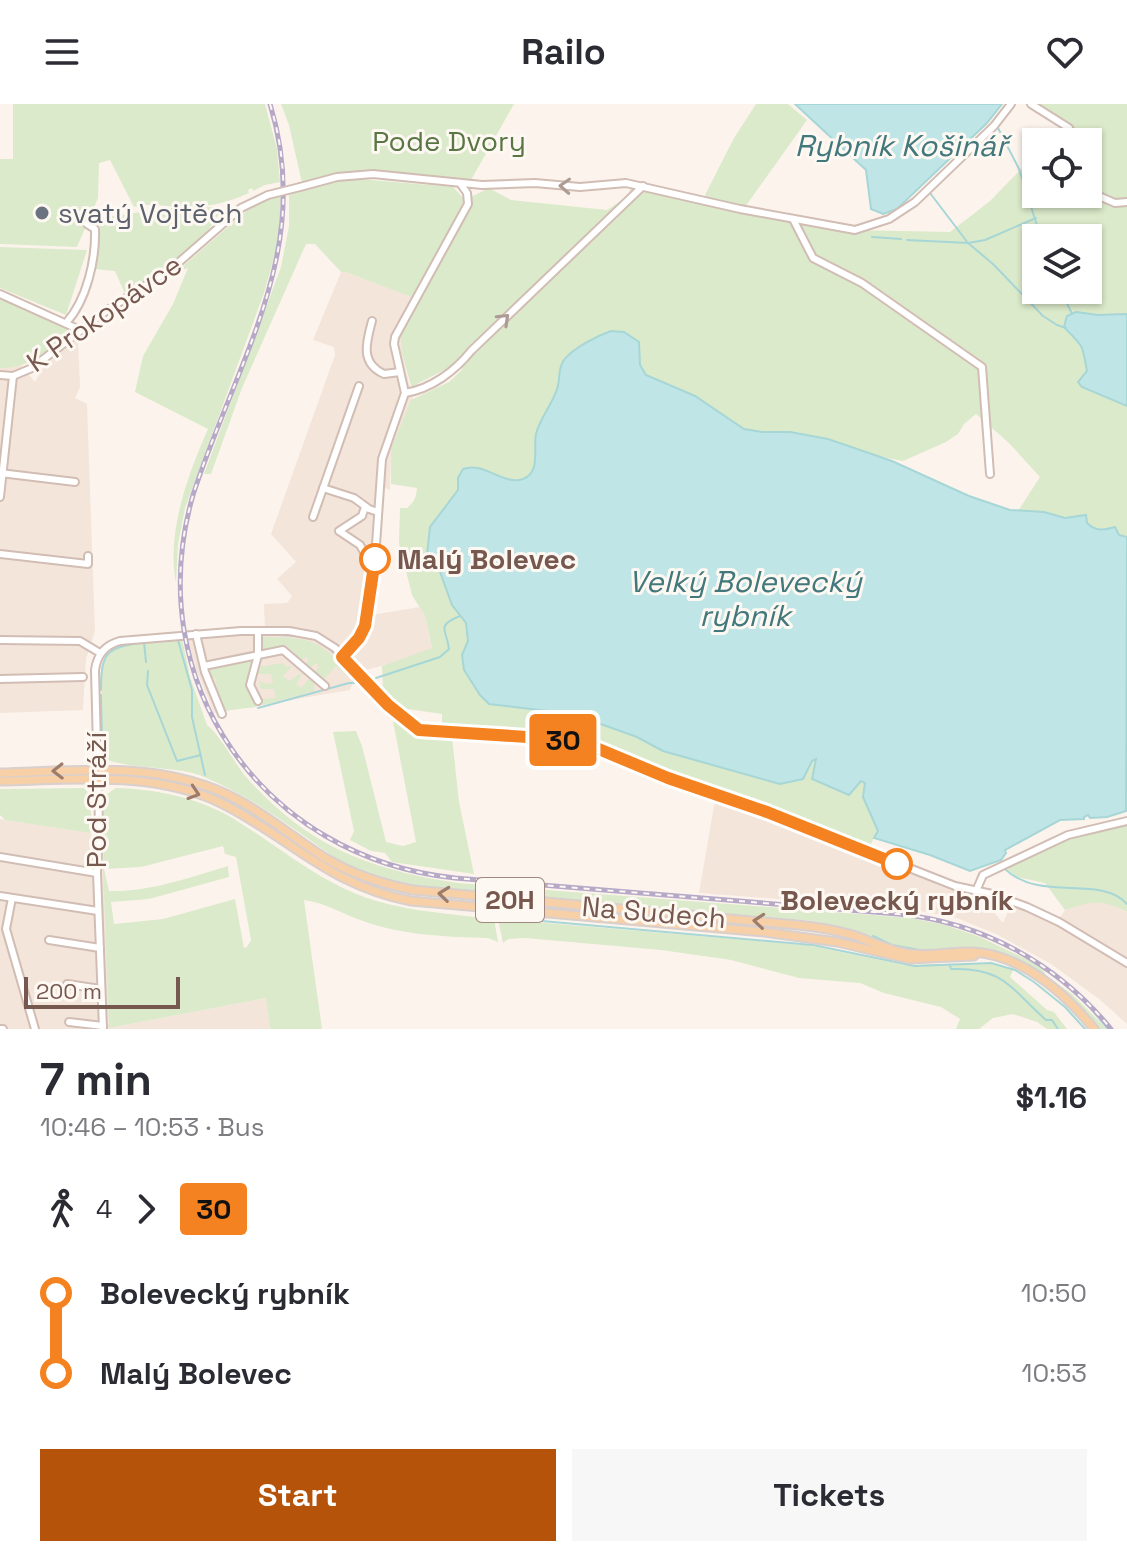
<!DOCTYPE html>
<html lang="en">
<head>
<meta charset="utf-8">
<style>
	body { margin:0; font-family:"Space Grotesk",sans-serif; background:#f7f7f7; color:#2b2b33; height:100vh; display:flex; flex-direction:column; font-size:30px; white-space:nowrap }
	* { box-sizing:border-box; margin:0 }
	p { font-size:26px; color:#7c7c81 }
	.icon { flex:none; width:44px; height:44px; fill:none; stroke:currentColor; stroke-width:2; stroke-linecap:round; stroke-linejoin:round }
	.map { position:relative; height:925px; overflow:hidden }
	.drawer { display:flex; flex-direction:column; background:#fff; flex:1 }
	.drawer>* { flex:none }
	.badge { padding:0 16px; border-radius:6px; font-size:28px; line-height:52px }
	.controls { position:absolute; left:1022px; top:24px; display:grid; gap:16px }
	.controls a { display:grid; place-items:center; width:80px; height:80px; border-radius:0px; background:#fff; box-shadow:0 2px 6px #0004; font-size:40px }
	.scale { position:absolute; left:24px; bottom:20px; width:156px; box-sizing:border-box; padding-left:8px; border:4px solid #77584f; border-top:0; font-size:22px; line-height:28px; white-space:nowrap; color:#77584f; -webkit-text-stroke:6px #fef8f3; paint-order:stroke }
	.map>.badge { position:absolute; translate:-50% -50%; box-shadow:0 0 0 4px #fff }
	.legs { display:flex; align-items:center; gap:12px; height:88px; padding:0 40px; font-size:26px }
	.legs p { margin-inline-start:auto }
	.headline { display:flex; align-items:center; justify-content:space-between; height:136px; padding:0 40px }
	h1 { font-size:44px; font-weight:700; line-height:60px }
	.cta { display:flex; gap:16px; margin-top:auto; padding:16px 40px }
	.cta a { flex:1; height:92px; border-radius:0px; background:#b45309; color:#fff; font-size:32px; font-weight:700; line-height:92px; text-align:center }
	.cta a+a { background:#f7f7f7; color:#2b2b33 }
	ul { padding:0 40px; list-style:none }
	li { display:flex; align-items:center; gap:28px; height:80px; font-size:30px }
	li i { display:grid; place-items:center; width:12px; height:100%; margin:0 10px; background:currentColor }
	li i::after { content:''; width:20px; height:20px; margin:-10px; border:6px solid; border-radius:50%; background:#fff }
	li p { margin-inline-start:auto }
	li:first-child i { background:linear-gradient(#0000 50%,currentColor 0) }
	li:last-child i { background:linear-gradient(currentColor 50%,#0000 0) }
	header { display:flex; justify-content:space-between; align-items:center; height:104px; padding:0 40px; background:#fff; font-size:36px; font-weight:700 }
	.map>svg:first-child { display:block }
	.residential { fill:#f4e5db }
	.green { fill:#dbeaca; fill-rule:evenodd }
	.water { fill:#c0e5e6; stroke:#a7d6d7; stroke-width:2 }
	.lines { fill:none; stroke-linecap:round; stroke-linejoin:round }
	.stream { stroke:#a7d6d7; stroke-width:2 }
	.minor-casing { stroke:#d1bdb4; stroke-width:10 }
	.major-casing { stroke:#d9d0ce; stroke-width:11 }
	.minor { stroke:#fff; stroke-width:6 }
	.major { stroke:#f7d0a8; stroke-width:7 }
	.rail-casing { stroke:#b6a9c7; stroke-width:5 }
	.rail { stroke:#fef8f3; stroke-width:2; stroke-dasharray:6; stroke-linecap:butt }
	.minor-bridge-casing { stroke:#d1bdb4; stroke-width:10; stroke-linecap:butt }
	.minor-bridge { stroke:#fff; stroke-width:6 }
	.oneway { stroke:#ad9b95 }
	.oneway2 { stroke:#9d7c6a }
	.line-1-casing { stroke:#fff; stroke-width:18 }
	.line-1 { stroke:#f58220; stroke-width:12 }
	.worship-dot { fill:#6b7280; stroke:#fef8f3; stroke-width:3 }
	.stop-1-dot { fill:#fff; stroke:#f58220; stroke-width:4 }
	.labels { text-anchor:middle; stroke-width:6; stroke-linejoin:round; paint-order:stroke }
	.shield { fill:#fef8f3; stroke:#a08880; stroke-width:2 }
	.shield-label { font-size:26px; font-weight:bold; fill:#77584f }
	.park-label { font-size:28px; fill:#597644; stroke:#fef8f3 }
	.worship-label { font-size:28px; fill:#5b616d; stroke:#fef8f3; text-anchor:start }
	.street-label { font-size:28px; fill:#77584f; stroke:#fef8f3 }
	.stop-label { font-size:28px; font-weight:bold; fill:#77584f; stroke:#fef8f3; text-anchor:start }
	.water-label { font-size:30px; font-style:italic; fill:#42787b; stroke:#fef8f3 }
</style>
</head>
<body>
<header><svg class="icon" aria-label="menu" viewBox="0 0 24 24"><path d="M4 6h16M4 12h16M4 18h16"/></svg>Railo<svg class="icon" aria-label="heart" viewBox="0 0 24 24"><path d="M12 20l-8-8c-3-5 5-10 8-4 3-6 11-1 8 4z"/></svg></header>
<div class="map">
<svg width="1127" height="925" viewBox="0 0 1127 925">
	<rect width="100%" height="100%" fill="#fcf4ec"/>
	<g class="residential">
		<polygon points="341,168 346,168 420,196 402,250 413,295 391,345 390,386 383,383 382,427 371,511 420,503 425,512 432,545 382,562 357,568 350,586 214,609 196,565 188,536 202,530 265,527 264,500 287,499 292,492 277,475 296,458 271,430 335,251 334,243 313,236"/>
		<polygon points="78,235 80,283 75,294 87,300 95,527 86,555 83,606 0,609 0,256 18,258 35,278 44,262"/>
		<polygon points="716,690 976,787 1003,819 1012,798 1058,817 1065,806 1088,798 1110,799 1127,808 1127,920 1099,895 1051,860 998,831 957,814 909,805 699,789"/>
		<polygon points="0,715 90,729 100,743 103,753 109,924 267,894 270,925 0,925"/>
	</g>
	<g class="green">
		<path d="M 13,0 L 265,0 L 277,45 L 280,78 L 265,81 L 253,87 L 252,84 L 248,86 L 249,89 C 225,100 207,103 180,103 C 163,102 150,99 134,103 L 110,56 L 99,59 L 98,94 L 77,143 L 0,140 L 0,55 L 13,55 Z"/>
		<path d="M 281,0 L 514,0 L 471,76 C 409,70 363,64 302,79 L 289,21 Z"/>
		<path d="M 756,0 L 788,0 L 807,16 L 745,103 L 855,126 L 950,128 L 990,97 L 1024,62 L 1033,80 L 1036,78 L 1036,90 L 1088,90 L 1088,38 L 1072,38 L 1066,29 L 1068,25 L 1031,0 L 1127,0 L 1127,433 L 1119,431 L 1113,423 L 1107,427 L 1093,424 L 1087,419 L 1086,412 L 1065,414 L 1050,409 L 1018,407 L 1040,373 L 1009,339 L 976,310 L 964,320 L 958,330 L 946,338 L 903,357 L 752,327 L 749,344 L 657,276 L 646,271 L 642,265 L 768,621 L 899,667 L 893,739 L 874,734 L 870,742 L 580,631 L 442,621 L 442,610 L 401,604 L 383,585 L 382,562 L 432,544 L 425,512 L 412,491 L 406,467 L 402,463 L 399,438 L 400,404 L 407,404 C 414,398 416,394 417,384 L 391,380 L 391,345 L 411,296 L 449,278 L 463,265 L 456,260 L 417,280 L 418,284 L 412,285 L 402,250 L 400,229 L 419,196 L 346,168 L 341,168 L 315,140 L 306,140 L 242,284 L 211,370 L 204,370 L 281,163 L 289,122 L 289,90 L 335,77 L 359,75 L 453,83 L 465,96 L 489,84 L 511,96 L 607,106 L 628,92 L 631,82 L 707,96 L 705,91 L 734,34 ZM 1036,134 L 1088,134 L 1088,186 L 1036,186 Z"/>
		<path d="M 281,92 L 278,139 L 264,189 L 185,404 L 178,440 L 176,479 C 166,429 188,370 208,325 L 135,288 L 143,252 L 173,200 L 188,164 L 175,169 L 253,101 Z"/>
		<path d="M 221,103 C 210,140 156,169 125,190 L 115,167 L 95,165 L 101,114 L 167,104 Z"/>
		<polygon points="0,143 87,146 66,211 0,184"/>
		<path d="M 0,192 L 69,224 L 71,228 C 53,247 27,265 0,264 Z"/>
		<path d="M 263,533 C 312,534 317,534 351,570 L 348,573 L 336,562 L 323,576 L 315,568 L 319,563 L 316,559 L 310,564 L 306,560 L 308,555 L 305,553 L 302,557 L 286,541 L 262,547 Z"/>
		<path d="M 182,534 L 190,573 L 207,621 C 221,632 234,659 247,674 C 309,743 368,765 457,779 L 911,814 L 945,821 L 980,833 L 1034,859 L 1044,866 L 1045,871 L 1072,890 L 1107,925 L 1099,925 C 1071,889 1029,848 981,845 C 954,844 928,851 901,845 C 889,842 878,836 867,832 C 850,824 832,821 814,817 L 420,783 L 378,774 L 341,758 C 296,727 251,691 199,671 C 175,662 119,665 103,653 L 101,563 C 111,533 156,537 182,534 Z"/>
		<polygon points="250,556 253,558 247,581 257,603 222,607 215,574 210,573 210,564"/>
		<polygon points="283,559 287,563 292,562 283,572 289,577 303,568 301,565 296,567 300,563 304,567 296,580 301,584 311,573 314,578 314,587 263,601 260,595 276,594 274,585 261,585 259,577 267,580 273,579 271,570 256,570 258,563"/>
		<polygon points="393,617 415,628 432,632 452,633 459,698 474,770 392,758 385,749 371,747 350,736 354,727 333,628 356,627 362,642 386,738 403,742 416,738"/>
		<polygon points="84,684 89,690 93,728 90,729 5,716 0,711 0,685"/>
		<path d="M 116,684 C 154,685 195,693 229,712 C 268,735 303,765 343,784 C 390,807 444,809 494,815 L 498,838 L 488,834 C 448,833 401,831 363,817 C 342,810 326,799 304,796 L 322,925 L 270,925 L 266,894 L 109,924 L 103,765 L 104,692 ZM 223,742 L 225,750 L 236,753 L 251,836 L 247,843 L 244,844 L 235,795 L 163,815 L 114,820 L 111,798 L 149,795 L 229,773 L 228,762 C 188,774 150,788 109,787 L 104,765 L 141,763 Z"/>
		<path d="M 1127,720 L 1127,808 C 1103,795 1091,797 1065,806 L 1045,779 L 1017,773 L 1006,764 L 1071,733 Z"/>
		<polygon points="498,815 807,841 905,861 991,859 1013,866 1010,873 1047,906 1054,908 1067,925 1047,925 1037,918 1013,910 993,914 979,925 956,925 960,915 941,903 884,889 860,879 799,874 731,856 661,846 525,834 508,835 503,839"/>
	</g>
	<g class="water">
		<polygon points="795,0 1002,0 987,19 897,105 883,110 871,105 866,66"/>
		<path d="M 1076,208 L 1098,211 L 1127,210 L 1127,302 L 1082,283 L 1078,278 L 1087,267 C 1082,238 1083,243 1064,223 L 1067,212 Z"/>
		<path d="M 611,227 L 624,228 L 639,238 L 640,261 L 646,271 L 695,292 L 744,325 L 762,328 L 790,328 L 828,335 L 892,357 L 969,392 L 1010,406 L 1044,408 L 1065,414 L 1086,411 L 1087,419 C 1096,428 1105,426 1115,423 L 1119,431 L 1127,433 L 1126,707 L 1107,713 L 1090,714 L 1088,711 L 1084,713 L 1084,715 L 1060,716 L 1005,746 L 1006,749 L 1001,756 L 970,767 L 930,751 L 874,734 L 878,727 L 863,693 L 865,679 L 861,677 L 849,691 L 812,675 L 816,655 L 812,657 L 803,675 L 780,680 L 663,647 L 637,633 L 573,610 L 489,600 L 480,591 L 464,566 L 462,551 L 468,537 L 466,519 L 452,501 L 440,468 L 427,451 L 430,423 L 458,386 L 458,374 L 463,365 C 484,357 503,382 523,375 C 541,368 533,345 536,330 C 540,314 552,301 557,285 C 561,274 557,266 564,256 C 573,244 597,232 611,227 Z"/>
	</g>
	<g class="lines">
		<g class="stream">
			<polyline points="998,24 1019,65 1041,134"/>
			<polyline points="930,89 968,139 993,160 1043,212 1057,221 1066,224"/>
			<polyline points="872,133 901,135"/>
			<polyline points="907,136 968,139 985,136 1036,114"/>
			<polyline points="1061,186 1072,210"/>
			<polyline points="231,531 251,531"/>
			<polyline points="278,531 297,532"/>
			<polyline points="178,536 192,586 192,613 205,671"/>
			<polyline points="326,541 360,576"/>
			<polyline points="148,567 147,581 177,657 201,651"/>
			<path d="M 376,574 L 440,553 L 449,545 C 447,526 435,522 460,512"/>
			<path d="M 101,586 C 101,547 107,544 144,538 L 146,558"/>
			<polyline points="101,591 102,632"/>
			<polyline points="258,604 349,579 362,579"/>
			<path d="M 1005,765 C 1041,799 1099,770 1127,800"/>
			<polyline points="497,813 813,841 915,862 991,859 1015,866 1034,878 1065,903 1085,925"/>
			<polyline points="873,832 892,841 925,847"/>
			<path d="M 971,845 C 1025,845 1067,886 1099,925"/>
			<path d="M 950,862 L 951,865 C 1004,863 1011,885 1046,916 L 1052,916 L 1058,925"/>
			<polyline points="1092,906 1108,925"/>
		</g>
		<defs>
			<g id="minor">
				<polyline points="1031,0 1069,24 1076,38"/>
				<polyline points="1088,74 1092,89 1115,99 1127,98"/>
				<polyline points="300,83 337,73 373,70 482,81 535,79 580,83 626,79 740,105 855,126 889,115 915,98 994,22 1011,0"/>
				<polyline points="793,115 813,154 862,179 982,263 990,370"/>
				<polyline points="0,190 80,226"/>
				<path d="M 372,217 C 366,239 360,259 384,270 L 400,268"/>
				<path d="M 66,219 C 87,196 96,155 95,125 L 87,120"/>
				<polyline points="0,271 13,272 32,264 106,207 170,166 241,104 268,91"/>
				<path d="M 405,289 C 431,285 455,267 471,247 L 643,82"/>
				<polyline points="0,369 75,378"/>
				<polyline points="323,384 354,394 369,405 378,408"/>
				<polyline points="0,393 13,272"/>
				<polyline points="365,403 362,412 339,427 360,441 374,466"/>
				<polyline points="313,413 359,282"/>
				<polyline points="0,450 88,460 88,452"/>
				<polyline points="196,530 205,568 222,610"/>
				<polyline points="0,536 80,537 100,549"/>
				<polyline points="342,553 359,534 365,522 375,455 382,355 405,289 394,240 395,233 468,100 467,89 460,79"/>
				<polyline points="204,562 283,546 325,582"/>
				<polyline points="0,575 83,573"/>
				<polyline points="258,597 250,581 258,551 258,527"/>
				<polyline points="0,753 97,769"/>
				<polyline points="976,787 983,771 1068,731 1127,717"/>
				<polyline points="0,792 98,807"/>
				<polyline points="12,794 6,825 35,925"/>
				<polyline points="49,836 100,844"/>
				<polyline points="67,880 101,885"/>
				<polyline points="69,918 103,922"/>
				<polyline points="0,925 3,925"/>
				<path d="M 103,925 L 97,769 L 99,722 L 95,566 C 97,551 105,541 120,537 L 241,527 L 289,527 L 316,532 L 335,544 L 388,601 L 419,626 L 543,634 L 589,641 L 668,674 L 767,708 L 955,782 L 992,790 L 1027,803 L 1059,818 L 1127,859"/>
			</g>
			<g id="major">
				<path d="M 0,669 C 75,667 153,657 224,689 C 261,706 292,733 327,755 C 354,771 383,780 413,786 L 798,821 C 817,823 835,826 853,831 C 870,837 887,846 905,849 C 928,854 950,847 972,848 C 1021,850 1065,889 1094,925"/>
				<path d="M 0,677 C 73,676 155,666 223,700 C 292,735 329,781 411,797 L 764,828 L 837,838 L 909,855 L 974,852"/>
			</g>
		</defs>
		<use href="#minor" class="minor-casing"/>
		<use href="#major" class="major-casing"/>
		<use href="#minor" class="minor"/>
		<use href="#major" class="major"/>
		<defs>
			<path id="rail" d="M 270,0 C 315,146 236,257 193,391 C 139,578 263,754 455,774 L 898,810 C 982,818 1058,860 1111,925"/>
		</defs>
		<use href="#rail" class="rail-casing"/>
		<use href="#rail" class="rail"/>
		<defs>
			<polyline id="minor-bridge" points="268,91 300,83"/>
		</defs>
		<use href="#minor-bridge" class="minor-bridge-casing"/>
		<use href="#minor-bridge" class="minor-bridge"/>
	</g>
	<defs><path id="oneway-chevron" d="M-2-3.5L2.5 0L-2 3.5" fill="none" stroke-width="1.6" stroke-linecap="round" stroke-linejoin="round" transform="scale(2)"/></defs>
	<g class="oneway">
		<use href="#oneway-chevron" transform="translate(565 82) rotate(-177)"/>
		<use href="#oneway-chevron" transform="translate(504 215) rotate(-44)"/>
	</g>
	<g class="oneway2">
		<use href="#oneway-chevron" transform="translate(58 667) rotate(179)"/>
		<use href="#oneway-chevron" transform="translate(194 689) rotate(18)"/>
		<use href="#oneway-chevron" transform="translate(444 790) rotate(-174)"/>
		<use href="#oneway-chevron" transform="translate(759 817) rotate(-175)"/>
	</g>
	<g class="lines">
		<defs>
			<polyline id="line-1" points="375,455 365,522 359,534 342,553 388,601 419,626 543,634 589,641 668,674 767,708 897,760"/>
		</defs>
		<use href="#line-1" class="line-1-casing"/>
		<use href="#line-1" class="line-1"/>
	</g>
	<circle class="worship-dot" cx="42" cy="109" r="8"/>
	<g class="stop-1-dot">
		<circle cx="375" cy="455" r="14"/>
		<circle cx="897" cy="760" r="14"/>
	</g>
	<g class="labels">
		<rect class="shield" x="476" y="774" width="68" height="44" rx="6"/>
		<g class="shield-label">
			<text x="510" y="805">20H</text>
		</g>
		<g class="park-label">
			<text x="449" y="47">Pode Dvory</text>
		</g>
		<g class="worship-label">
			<text x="58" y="119">svatý Vojtěch</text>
		</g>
		<g class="street-label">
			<text transform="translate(104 209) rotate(-35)" y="10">K Prokopávce</text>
			<text transform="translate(96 696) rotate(-90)" y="10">Pod Stráží</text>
			<text transform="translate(654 808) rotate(5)" y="10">Na Sudech</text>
		</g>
		<g class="stop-label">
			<text x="397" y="465">Malý Bolevec</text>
			<text x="897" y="806" text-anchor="middle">Bolevecký rybník</text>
		</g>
		<g class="water-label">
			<text x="901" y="52">Rybník Košinář</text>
			<text x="745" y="488">Velký Bolevecký<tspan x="745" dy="34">rybník</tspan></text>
		</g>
	</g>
</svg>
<div class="controls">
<a><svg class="icon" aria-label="locate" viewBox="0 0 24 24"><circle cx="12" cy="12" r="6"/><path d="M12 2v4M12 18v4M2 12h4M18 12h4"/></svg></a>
<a><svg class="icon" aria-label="layers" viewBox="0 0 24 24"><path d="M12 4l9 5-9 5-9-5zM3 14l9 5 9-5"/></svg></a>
</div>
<div class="scale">200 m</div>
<b class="badge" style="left:563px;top:636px;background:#f58220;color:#111">30</b>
</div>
<section class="drawer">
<div class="headline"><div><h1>7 min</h1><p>10:46 – 10:53 · Bus</p></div><b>$1.16</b></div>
<div class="legs"><svg class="icon" aria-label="walk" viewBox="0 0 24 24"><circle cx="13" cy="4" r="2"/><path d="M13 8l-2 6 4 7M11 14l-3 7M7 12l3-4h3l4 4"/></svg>4<svg class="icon" aria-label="forward" viewBox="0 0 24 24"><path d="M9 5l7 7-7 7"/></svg><b class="badge" style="background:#f58220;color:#111">30</b></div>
<ul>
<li><i style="color:#f58220"></i><b>Bolevecký rybník</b><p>10:50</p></li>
<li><i style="color:#f58220"></i><b>Malý Bolevec</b><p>10:53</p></li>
</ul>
<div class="cta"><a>Start</a><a>Tickets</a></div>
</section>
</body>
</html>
